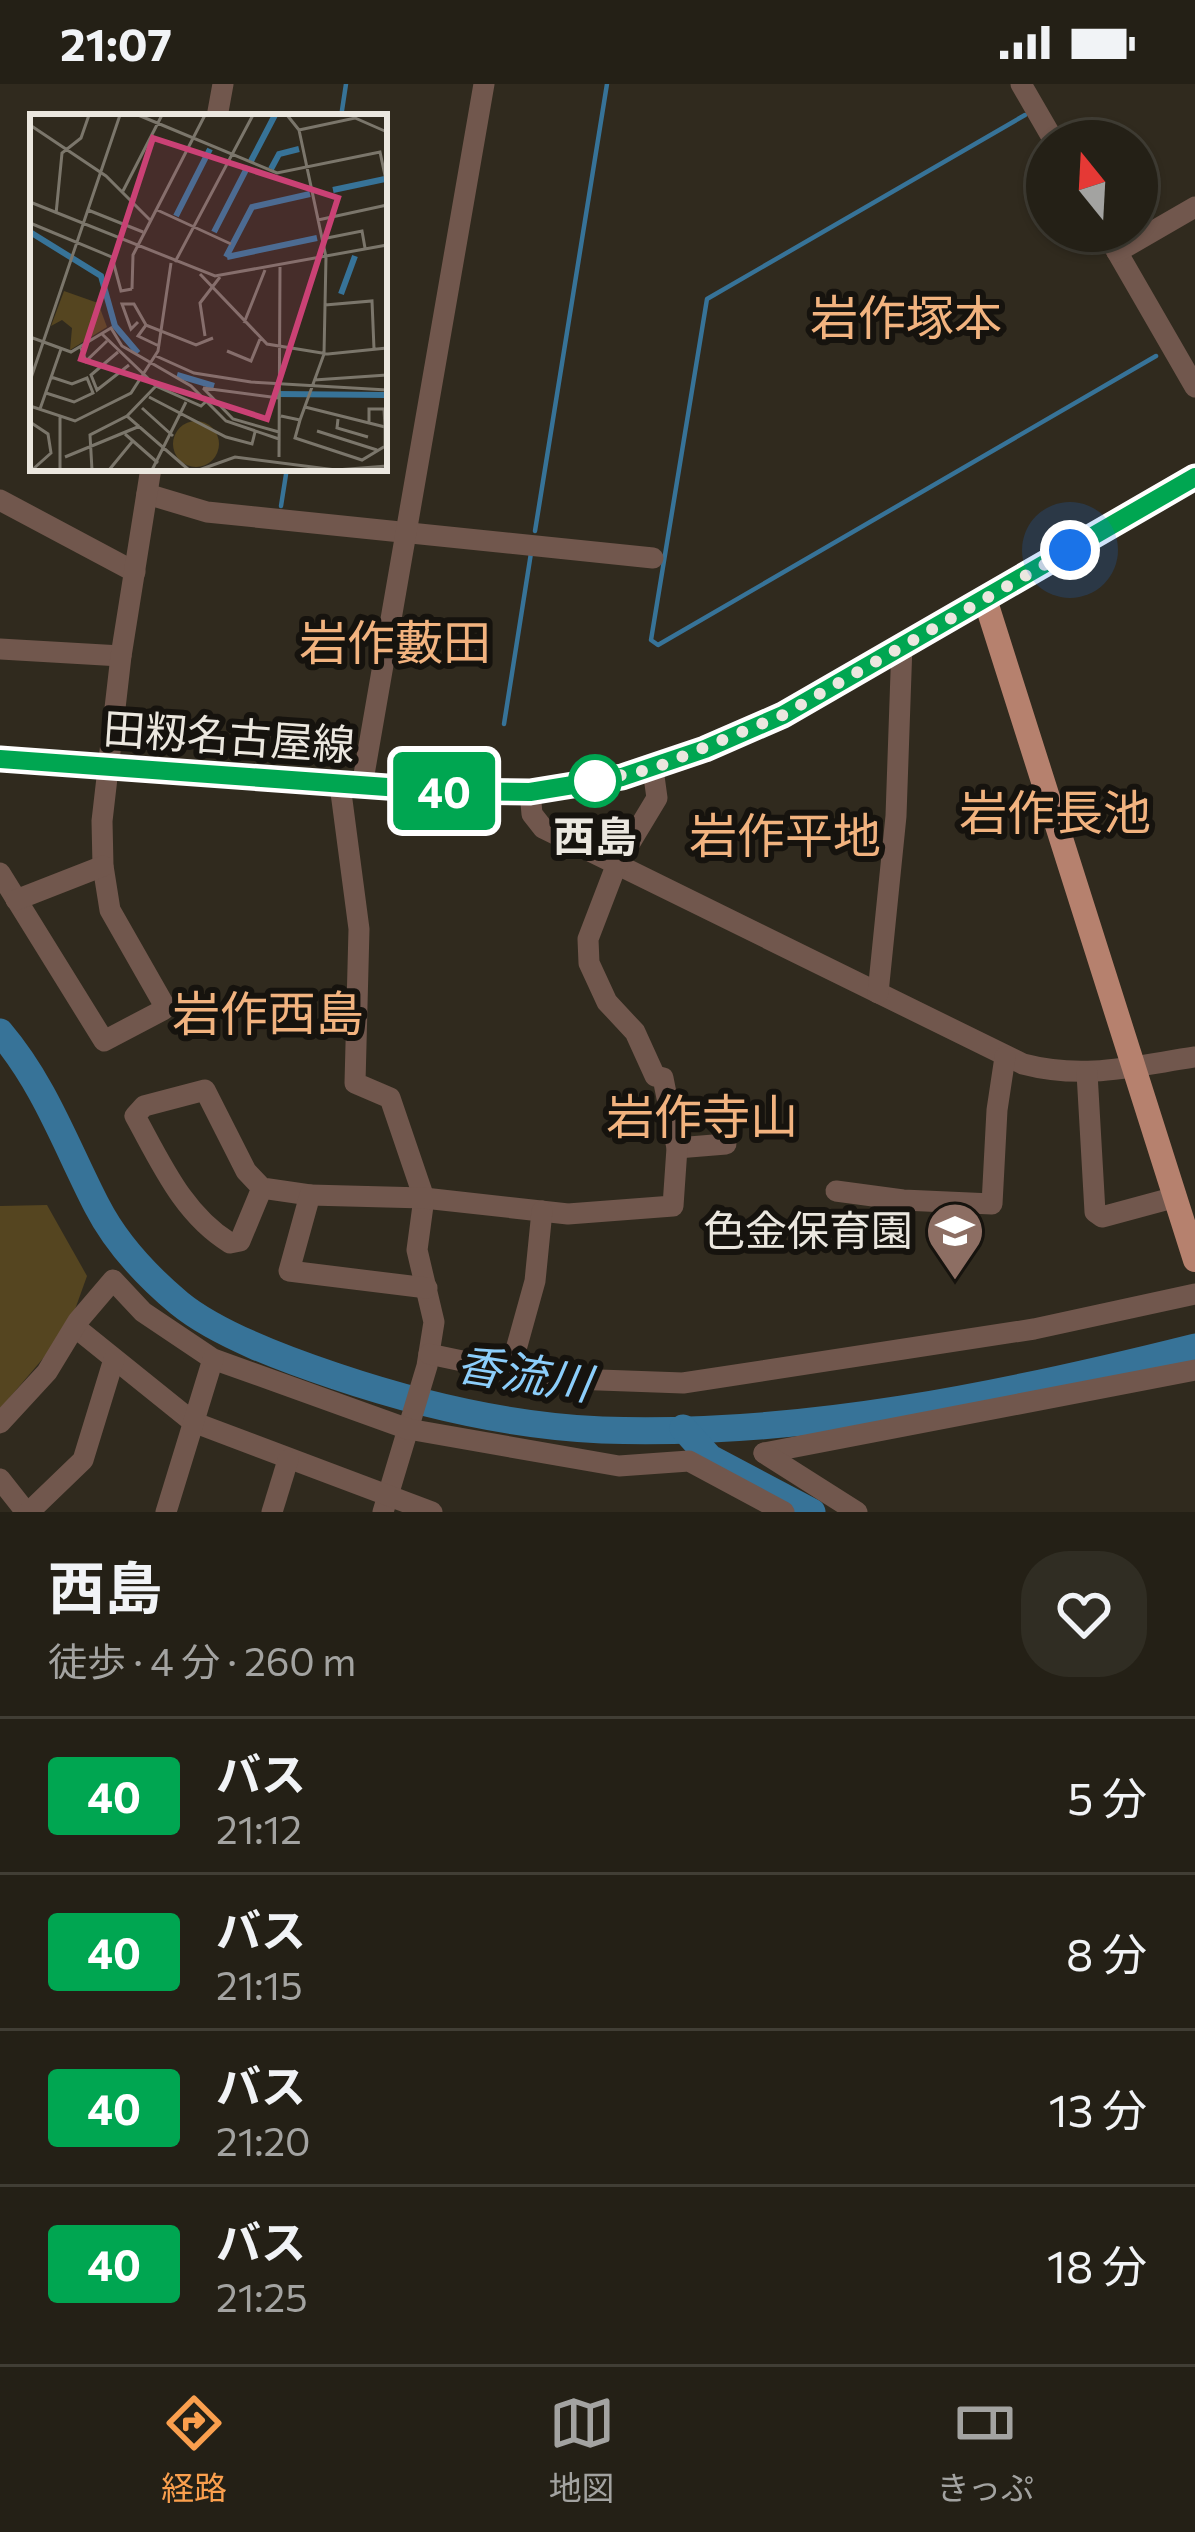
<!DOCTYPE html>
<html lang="ja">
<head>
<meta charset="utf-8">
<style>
	body { margin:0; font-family:Commissioner,"Noto Sans JP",sans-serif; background:#302d23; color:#f1f3f6; height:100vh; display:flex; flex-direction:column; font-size:45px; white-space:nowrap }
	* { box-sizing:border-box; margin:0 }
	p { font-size:39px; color:#a3a3a1 }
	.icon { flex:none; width:66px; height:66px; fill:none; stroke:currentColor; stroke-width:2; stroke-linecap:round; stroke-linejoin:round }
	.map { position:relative; height:1428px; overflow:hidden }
	.details { display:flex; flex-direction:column; background:#242016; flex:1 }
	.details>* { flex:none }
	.badge { padding:0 24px; border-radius:9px; font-size:42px; line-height:78px }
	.needle { width:78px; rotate:342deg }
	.tools { position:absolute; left:1026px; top:36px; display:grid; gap:24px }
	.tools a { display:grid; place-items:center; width:132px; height:132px; border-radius:50%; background:#242016; box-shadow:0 3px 9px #0004,0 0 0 3px #413e35; font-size:60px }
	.you { position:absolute; width:60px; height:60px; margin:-30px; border:9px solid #fff; border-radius:50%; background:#1a73e8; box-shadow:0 0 0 18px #1a73e833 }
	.map>.badge { position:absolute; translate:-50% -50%; box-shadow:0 0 0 6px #fff }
	.round { display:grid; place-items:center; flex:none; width:126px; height:126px; border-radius:48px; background:#302d23 }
	.headline { display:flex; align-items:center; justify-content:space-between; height:204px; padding:0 48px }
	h1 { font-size:57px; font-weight:700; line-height:90px }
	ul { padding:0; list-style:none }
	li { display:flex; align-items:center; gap:36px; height:156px; padding:0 48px; border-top:3px solid #413e35 }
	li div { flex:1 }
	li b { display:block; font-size:45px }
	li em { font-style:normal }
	li .badge { min-width:132px; font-weight:700; text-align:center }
	.status { display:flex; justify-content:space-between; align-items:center; height:84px; padding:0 60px; background:#242016; direction:ltr }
	.status svg { height:33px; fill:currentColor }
	.tabs { display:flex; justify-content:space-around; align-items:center; height:168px; border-top:3px solid #413e35; background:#242016; font-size:33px; color:#a3a3a1 }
	.tabs a { display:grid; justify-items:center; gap:6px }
	.tabs .active { color:#fa9f4e }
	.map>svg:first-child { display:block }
	.green { fill:#554520 }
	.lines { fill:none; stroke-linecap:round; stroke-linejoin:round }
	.stream { stroke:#377398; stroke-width:4.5 }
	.river { stroke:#377398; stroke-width:27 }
	.minor { stroke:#71574d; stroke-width:21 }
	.major { stroke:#b6816e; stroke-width:24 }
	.line-casing { stroke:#fff; stroke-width:27 }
	.line { stroke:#00a651; stroke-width:18 }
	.walk { stroke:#ebe7df; stroke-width:12; stroke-dasharray:0 21.6 }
	.stop-dot { fill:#fff; stroke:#00a651; stroke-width:6 }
	.labels { text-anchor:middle; stroke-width:12; stroke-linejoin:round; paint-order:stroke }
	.street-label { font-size:42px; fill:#ebe7df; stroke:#16130e }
	.stop-label { font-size:42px; font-weight:bold; fill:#ebe7df; stroke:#16130e }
	.poi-label { font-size:42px; fill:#ebe7df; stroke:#16130e; text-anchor:end }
	.water-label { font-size:45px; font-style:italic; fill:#8ccefb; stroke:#16130e }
	.quarter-label { font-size:48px; fill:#f2b37f; stroke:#16130e }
	.inset-river { fill:none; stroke:#377398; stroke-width:6 }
	.inset-road { fill:none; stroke:#7b766b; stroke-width:3 }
	.view { fill:#ca4175; fill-opacity:0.15; stroke:#ca4175; stroke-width:6 }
	.inset-edge { fill:none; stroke:#ebe7df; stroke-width:6 }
</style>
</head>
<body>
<div class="status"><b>21:07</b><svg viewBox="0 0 49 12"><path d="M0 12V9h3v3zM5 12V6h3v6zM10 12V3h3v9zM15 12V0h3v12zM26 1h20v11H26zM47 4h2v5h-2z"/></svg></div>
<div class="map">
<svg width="1195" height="1428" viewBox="0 0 1195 1428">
	<rect width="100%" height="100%" fill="#302a1e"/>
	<polygon class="green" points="47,1121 87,1192 68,1245 0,1325 0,1122"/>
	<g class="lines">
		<g class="stream">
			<polyline points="1025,31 707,215 651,556 658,561 1156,272"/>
			<polyline points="341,33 346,0"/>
			<polyline points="281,422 287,384"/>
			<polyline points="535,447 607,0"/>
			<polyline points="504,640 531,469"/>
		</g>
		<g class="river">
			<path d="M 0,948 C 45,1001 66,1062 97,1122 C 116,1159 148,1193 179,1219 C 218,1251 287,1276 335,1292 C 421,1321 511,1342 602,1346 C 801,1353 1003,1311 1195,1263"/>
			<polyline points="683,1344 710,1374 812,1428"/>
		</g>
		<g class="minor">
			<polyline points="1021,0 1054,57"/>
			<polyline points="217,33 223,0"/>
			<polyline points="1105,147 1195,303"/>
			<polyline points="1117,168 1195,123"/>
			<polyline points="147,410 207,428 653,474"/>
			<polyline points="0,416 135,488"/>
			<polyline points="0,565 121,572"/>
			<polyline points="340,701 359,845 355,999 390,1014 424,1114 417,1166 434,1238 427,1282 383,1428"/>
			<polyline points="362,702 484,0"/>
			<path d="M 530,708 L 532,730 L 543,744 L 1023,980 C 1084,996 1134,982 1195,973"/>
			<polyline points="0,789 104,957 163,926 163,919 110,826 103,782 102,737 121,572 151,384"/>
			<polyline points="16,816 103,782"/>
			<polyline points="878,909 896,732 902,560"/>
			<polyline points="1087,989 1095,1128 1102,1133 1176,1113"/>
			<polyline points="677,1064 726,1060"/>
			<path d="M 262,1104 L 240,1157 L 230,1159 C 183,1130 161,1079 135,1032 L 144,1022 L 205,1006 L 246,1087 L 262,1104 L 310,1111"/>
			<polyline points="836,1107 903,1116 992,1120 997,1026 1005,973"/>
			<polyline points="427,1204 289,1187 310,1111 424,1114 568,1130 673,1122 677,1064 663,994 655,992 635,948 607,918 589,879 588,855 616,782 657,714 653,685"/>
			<polyline points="75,1243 193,1338 432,1428"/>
			<polyline points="429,1270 544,1294 683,1299 1034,1245 1195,1210"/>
			<polyline points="510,1287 535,1197 542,1127"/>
			<polyline points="0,1339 47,1288 78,1237 113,1196 143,1228 213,1275 408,1345 619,1382 689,1377 784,1428"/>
			<polyline points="764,1369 1195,1286"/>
			<polyline points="764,1369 857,1428"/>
			<polyline points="0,1395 26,1428"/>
			<polyline points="29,1428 83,1376 114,1275"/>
			<polyline points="166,1428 213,1275"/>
			<polyline points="272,1428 288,1376"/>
		</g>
		<g class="major">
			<polyline points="985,515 1195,1176"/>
			<polyline points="0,675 443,708 530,708 621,693 705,665 783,631 1195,392"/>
		</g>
	</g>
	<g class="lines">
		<defs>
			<polyline id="line" points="0,675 442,707 530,708 622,693 705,665 783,631 1195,393"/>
		</defs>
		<use href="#line" class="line-casing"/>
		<use href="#line" class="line"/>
		<polyline class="walk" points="595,697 576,700 652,685 783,631 1070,466"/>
	</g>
	<defs>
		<symbol id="school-pin" viewBox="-11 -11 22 30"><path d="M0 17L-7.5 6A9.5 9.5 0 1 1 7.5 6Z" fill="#8d6e63" stroke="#16130e"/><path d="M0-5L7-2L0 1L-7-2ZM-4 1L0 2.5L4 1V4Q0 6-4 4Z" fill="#fff"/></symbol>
	</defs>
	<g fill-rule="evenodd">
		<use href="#school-pin" x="922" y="1114" width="66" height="90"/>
	</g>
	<circle class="stop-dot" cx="595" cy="697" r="24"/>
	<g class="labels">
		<g class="street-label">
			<text transform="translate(229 653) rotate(4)" y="15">田籾名古屋線</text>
		</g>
		<g class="stop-label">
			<text x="595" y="768">西島</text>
		</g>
		<g class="poi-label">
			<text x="913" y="1162">色金保育園</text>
		</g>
		<g class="water-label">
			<text transform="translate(524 1290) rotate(9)" y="16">香流川</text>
		</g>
		<g class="quarter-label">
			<text x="906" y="251">岩作塚本</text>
			<text x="395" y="576">岩作藪田</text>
			<text x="1055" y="746">岩作長池</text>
			<text x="785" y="769">岩作平地</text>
			<text x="268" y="947">岩作西島</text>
			<text x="702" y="1050">岩作寺山</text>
		</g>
	</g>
	<g transform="translate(30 30)">
		<rect width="357" height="357" fill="#302a1e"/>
		<path d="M 34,177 L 68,189 L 77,213 L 40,236 L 42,214 L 32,206 L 21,212 ZM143 330a23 23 0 1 1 46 0a23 23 0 1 1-46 0Z" fill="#554520"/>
		<path class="inset-river" d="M 221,47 L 245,1M 241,55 L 249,40 L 269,35M 303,76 L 355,65M 146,102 L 180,35M 0,118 L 71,162 L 85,212 L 108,239M 184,118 L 218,52M 196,143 L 222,93 L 280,80M 197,143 L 287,124M 311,180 L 325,142M 147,261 L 184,272M 247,280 L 357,281"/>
		<path class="inset-road" d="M 108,1 L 247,59 L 350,38 L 357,71M 0,11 L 76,62 L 120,106M 269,16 L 325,4 L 357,18M 93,77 L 132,1M 0,88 L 185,162 L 357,131M 125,95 L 201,130M 58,96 L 113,118M 26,100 L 32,39 L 51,24 L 59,1M 288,106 L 357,91M 0,109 L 82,143 L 91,177 L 102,175M 292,125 L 332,117 L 335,134M 145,148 L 223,1M 170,160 L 237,230 L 298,240 L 357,234M 102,175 L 103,141 L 175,1M 295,191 L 342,187 L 344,235M 108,208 L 101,215 L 92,190 L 104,190 L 116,211M 214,209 L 235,156M 72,220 L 126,272 L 171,292 L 180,284M 175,222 L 170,189 L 190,163M 0,223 L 41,238 L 81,214 L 92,232 L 161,272 L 196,307 L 249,325M 129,232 L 108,222 L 116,211 L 166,231 L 183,224M 51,234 L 56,247 L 77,227M 197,237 L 221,247 L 230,225M 88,238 L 61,261 L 67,276 L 99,251M 126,242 L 164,259 L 221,268 L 357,276M 284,266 L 357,261M 0,267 L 90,1M 173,274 L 203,305 L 249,318M 173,274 L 249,284M 16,279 L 44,288 L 63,279 L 57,264 L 42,270 L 21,263M 119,283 L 196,323 L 222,330 L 225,318M 0,292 L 45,307 L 101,279 L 128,237 L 141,149M 275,293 L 355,313 L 355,331M 112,294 L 143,322M 10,295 L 31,235M 30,302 L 30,356M 97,302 L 126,272M 251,302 L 270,306 L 294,240 L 296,143 L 269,16 L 257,1M 308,305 L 307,314 L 338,323M 270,306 L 265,324 L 332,346 L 357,331M 0,308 L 18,320 L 21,339 L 2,356M 339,309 L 339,295 L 354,295 L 355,313M 287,317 L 347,336M 95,320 L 128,349M 35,343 L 110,312M 249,343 L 250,153M 62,356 L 60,321 L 97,302 L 159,356M 79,356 L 102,328M 122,356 L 156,288M 169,356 L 205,343 L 306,356 L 357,352"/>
		<path class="view" d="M 123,24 L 308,84 L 237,305 L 51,245 Z"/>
		<rect width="357" height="357" class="inset-edge"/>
	</g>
</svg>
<div class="tools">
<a><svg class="needle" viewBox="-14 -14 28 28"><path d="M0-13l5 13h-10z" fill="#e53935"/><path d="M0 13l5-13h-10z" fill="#a3a3a1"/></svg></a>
</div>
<div class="you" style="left:1070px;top:466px"></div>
<b class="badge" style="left:444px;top:707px;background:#00a651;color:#fff">40</b>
</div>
<section class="details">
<div class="headline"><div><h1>西島</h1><p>徒歩 · 4 分 · 260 m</p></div><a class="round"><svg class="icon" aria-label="heart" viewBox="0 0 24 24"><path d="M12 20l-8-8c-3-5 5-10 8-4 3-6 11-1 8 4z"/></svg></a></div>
<ul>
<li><span class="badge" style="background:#00a651;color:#fff">40</span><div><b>バス</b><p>21:12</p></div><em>5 分</em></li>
<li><span class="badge" style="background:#00a651;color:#fff">40</span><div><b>バス</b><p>21:15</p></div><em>8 分</em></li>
<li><span class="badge" style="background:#00a651;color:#fff">40</span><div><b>バス</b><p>21:20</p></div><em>13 分</em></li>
<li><span class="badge" style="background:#00a651;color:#fff">40</span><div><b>バス</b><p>21:25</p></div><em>18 分</em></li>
</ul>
</section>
<nav class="tabs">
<a class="active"><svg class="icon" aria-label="directions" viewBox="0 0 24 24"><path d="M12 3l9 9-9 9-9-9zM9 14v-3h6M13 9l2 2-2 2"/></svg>経路</a>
<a><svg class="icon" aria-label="map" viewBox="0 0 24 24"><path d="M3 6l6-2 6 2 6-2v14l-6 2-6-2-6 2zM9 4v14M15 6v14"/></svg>地図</a>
<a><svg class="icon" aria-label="tickets" viewBox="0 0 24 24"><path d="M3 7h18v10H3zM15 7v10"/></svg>きっぷ</a>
</nav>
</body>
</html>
